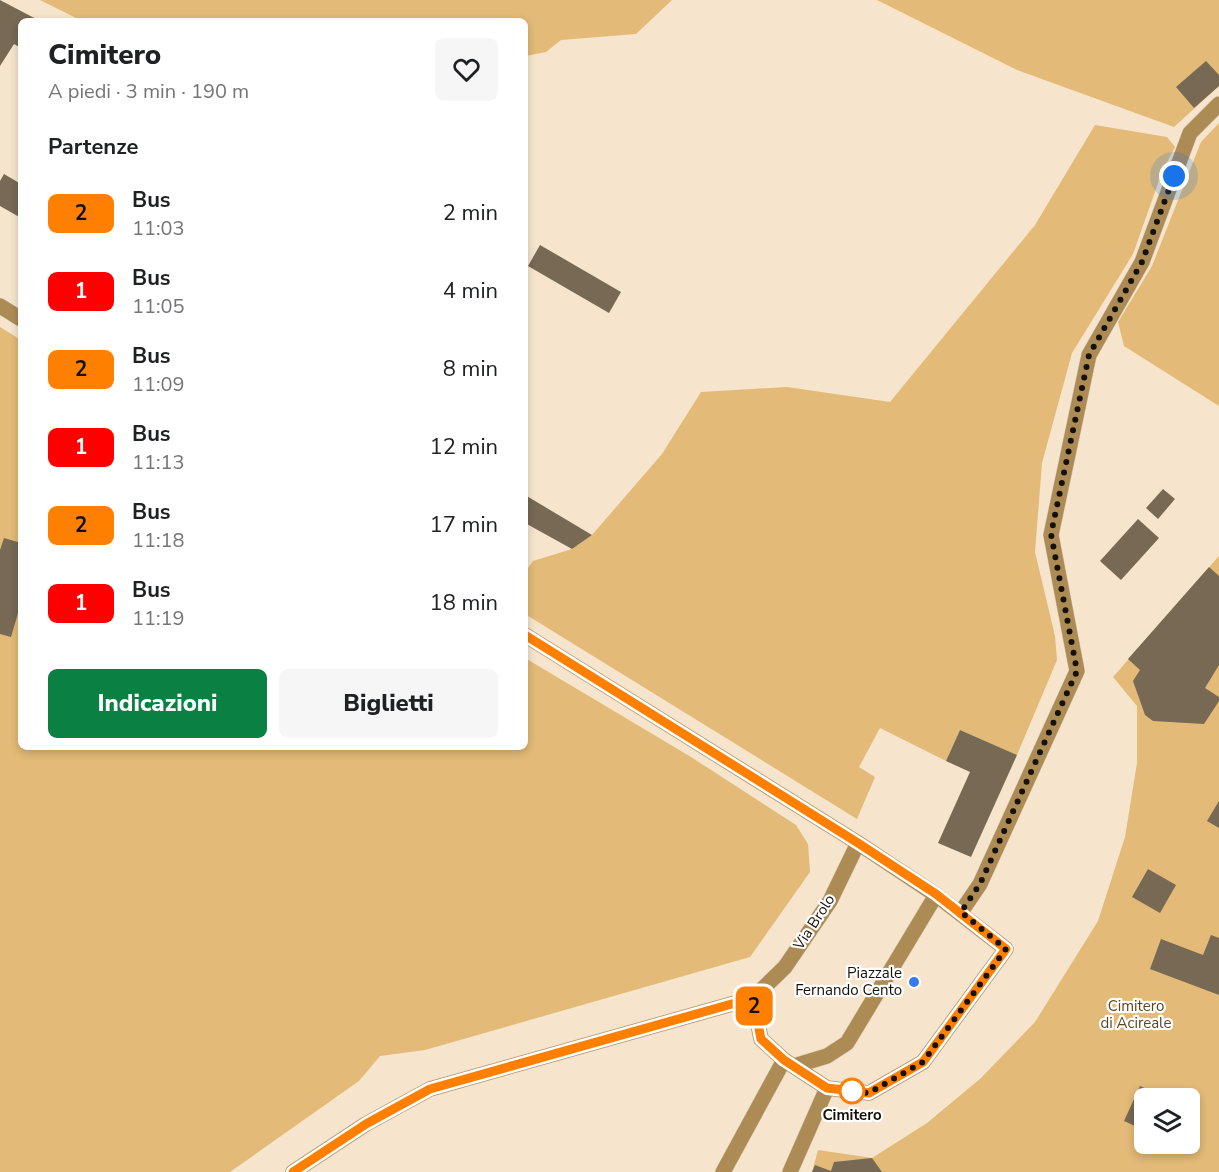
<!DOCTYPE html>
<html lang="it">
<head>
<meta charset="utf-8">
<style>
	body { margin:0; font-family:"Nunito Sans",sans-serif; background:#f6f6f6; color:#202124; height:100vh; display:flex; flex-direction:column; font-size:22px; white-space:nowrap }
	* { box-sizing:border-box; margin:0 }
	p { font-size:20px; color:#757577 }
	.icon { flex:none; width:33px; height:33px; fill:none; stroke:currentColor; stroke-width:2; stroke-linecap:round; stroke-linejoin:round }
	.map { position:relative; flex:1; overflow:hidden }
	.side { position:absolute; left:18px; top:18px; width:510px; height:732px; display:flex; flex-direction:column; background:#fff; border-radius:9px; box-shadow:0 3px 9px #0003 }
	.side>* { flex:none }
	.badge { padding:0 12px; border-radius:9px; font-size:21px; line-height:39px }
	.tools { position:absolute; left:1134px; top:1088px; display:grid; gap:12px }
	.tools a { display:grid; place-items:center; width:66px; height:66px; border-radius:9px; background:#fff; box-shadow:0 3px 9px #0003; font-size:30px }
	.you { position:absolute; width:30px; height:30px; margin:-15px; border:4px solid #fff; border-radius:50%; background:#1a73e8; box-shadow:0 0 0 9px #1a73e833 }
	.map>.badge { position:absolute; translate:-50% -50%; box-shadow:0 0 0 3px #fff }
	h2 { padding:0 30px; font-size:22px; line-height:54px }
	.round { display:grid; place-items:center; flex:none; width:63px; height:63px; border-radius:9px; background:#f6f6f6 }
	.head { display:flex; align-items:center; justify-content:space-between; height:102px; padding:0 30px }
	h1 { font-size:28px; font-weight:800; line-height:45px }
	.action { display:flex; gap:12px; margin-top:auto; padding:12px 30px }
	.action a { flex:1; height:69px; border-radius:9px; background:#0b8043; color:#fff; font-size:24px; font-weight:800; line-height:69px; text-align:center }
	.action a+a { background:#f6f6f6; color:#202124 }
	ul { padding:0; list-style:none }
	li { display:flex; align-items:center; gap:18px; height:78px; padding:0 30px }
	li div { flex:1 }
	li b { display:block; font-size:22px }
	li em { font-style:normal }
	li .badge { min-width:66px; font-weight:700; text-align:center }
	.map>svg:first-child { display:block }
	.green { fill:#e3ba77; fill-rule:evenodd }
	.building { fill:#776953 }
	.lines { fill:none; stroke-linecap:round; stroke-linejoin:round }
	.minor-casing { stroke:#d2c3ad; stroke-width:16 }
	.tertiary-casing { stroke:#d2c3ad; stroke-width:16 }
	.minor { stroke:#ac8b55; stroke-width:15 }
	.tertiary { stroke:#ac8b55; stroke-width:15 }
	.line-casing { stroke:#fff; stroke-width:14 }
	.line { stroke:#ff8000; stroke-width:9 }
	.walk { stroke:#161108; stroke-width:6; stroke-dasharray:0 10.8 }
	.poi-dot { fill:#337ce9; stroke:#fff; stroke-width:2 }
	.stop-dot { fill:#fff; stroke:#ff8000; stroke-width:3 }
	.labels { text-anchor:middle; stroke-width:4.5; stroke-linejoin:round; paint-order:stroke }
	.street-label { font-size:15px; fill:#161108; stroke:#fff }
	.poi-label { font-size:15px; fill:#161108; stroke:#fff; text-anchor:end }
	.park-label { font-size:15px; fill:#5d4722; stroke:#fff }
	.stop-label { font-size:15px; font-weight:bold; fill:#161108; stroke:#fff }
</style>
</head>
<body>
<div class="map">
<svg width="1219" height="1172" viewBox="0 0 1219 1172">
	<rect width="100%" height="100%" fill="#f6e5cc"/>
	<g class="green">
		<polygon points="40,0 672,0 636,34 561,40 546,52 525,56 525,21 82,21"/>
		<polygon points="877,0 1219,0 1219,86 1174,127 1017,70"/>
		<polygon points="1219,123 1219,406 1124,346 1118,322 1152,266 1201,142"/>
		<polygon points="1095,125 1167,137 1175,147 1162,172 1133,254 1072,353 1042,463 1035,552 1055,636 1057,660 1017,755 960,730 946,761 880,728 859,767 875,777 857,819 525,614 525,572 533,561 572,549 592,535 662,454 701,392 787,387 890,402 1035,225"/>
		<polygon points="0,327 21,340 21,747 525,747 525,658 691,757 796,825 808,844 810,872 750,957 425,1050 380,1056 359,1081 230,1172 0,1172"/>
		<path d="M 1219,556 L 1219,1172 L 812,1172 L 818,1150 L 872,1158 L 927,1123 L 981,1078 L 1035,1022 L 1098,921 L 1125,837 L 1137,763 L 1137,706 L 1113,677 ZM 1144,1098 L 1190,1098 L 1190,1143 L 1144,1143 Z"/>
	</g>
	<g class="building">
		<polygon points="0,0 40,21 21,21 21,48 14,44 0,66"/>
		<polygon points="1206,61 1219,75 1219,86 1194,108 1176,87"/>
		<polygon points="4,174 21,184 21,218 0,206 0,181"/>
		<polygon points="540,245 621,292 609,313 528,266"/>
		<polygon points="1163,489 1175,499 1158,519 1146,508"/>
		<polygon points="525,495 592,535 572,549 525,523"/>
		<polygon points="1138,519 1159,538 1121,580 1100,561"/>
		<polygon points="4,538 21,543 21,603 11,637 0,634 0,550"/>
		<polygon points="1209,567 1219,576 1219,665 1205,688 1219,697 1219,701 1204,724 1153,721 1145,715 1133,681 1140,670 1128,659"/>
		<polygon points="960,730 1017,755 971,857 938,843 970,772 946,761"/>
		<polygon points="1219,801 1219,828 1207,821"/>
		<polygon points="1148,869 1176,885 1160,913 1132,897"/>
		<polygon points="1211,935 1219,938 1219,995 1150,969 1161,939 1203,955"/>
		<polygon points="1140,1086 1167,1098 1144,1098 1144,1130 1124,1121"/>
		<polygon points="872,1158 882,1172 812,1172 815,1165 831,1171 834,1162"/>
	</g>
	<g class="lines">
		<defs>
			<g id="minor">
				<polyline points="961,912 980,884 1077,671 1051,535 1089,355 1142,262 1190,133 1219,104"/>
				<polyline points="753,998 761,1039 784,1060 827,1088 869,1093 923,1062 1006,949 936,895 858,843"/>
				<polyline points="794,1066 827,1056 847,1043 936,895"/>
				<polyline points="723,1172 784,1060"/>
				<polyline points="790,1172 827,1088"/>
			</g>
			<g id="tertiary">
				<polyline points="0,306 21,319"/>
				<polyline points="293,1172 366,1124 430,1089 753,998 785,967 830,901 858,843 525,635"/>
			</g>
		</defs>
		<use href="#minor" class="minor-casing"/>
		<use href="#tertiary" class="tertiary-casing"/>
		<use href="#minor" class="minor"/>
		<use href="#tertiary" class="tertiary"/>
	</g>
	<g class="lines">
		<defs>
			<polyline id="line" points="293,1172 366,1124 430,1089 753,998 761,1039 784,1060 827,1088 869,1093 923,1062 1006,949 936,894 858,843 525,635"/>
		</defs>
		<use href="#line" class="line-casing"/>
		<use href="#line" class="line"/>
		<polyline class="walk" points="852,1091 848,1091 869,1093 923,1062 1006,949 961,912 980,884 1077,671 1051,534 1089,355 1142,262 1174,176"/>
	</g>
	<circle class="poi-dot" cx="914" cy="982" r="6"/>
	<circle class="stop-dot" cx="852" cy="1091" r="12"/>
	<g class="labels">
		<g class="street-label">
			<text transform="translate(814 922) rotate(-57)" y="5">Via Brolo</text>
		</g>
		<g class="poi-label">
			<text x="902" y="978">Piazzale<tspan x="902" dy="17">Fernando Cento</tspan></text>
		</g>
		<g class="park-label">
			<text x="1136" y="1011">Cimitero<tspan x="1136" dy="17">di Acireale</tspan></text>
		</g>
		<g class="stop-label">
			<text x="852" y="1120">Cimitero</text>
		</g>
	</g>
</svg>
<div class="tools">
<a><svg class="icon" aria-label="layers" viewBox="0 0 24 24"><path d="M12 4l9 5-9 5-9-5zM3 14l9 5 9-5"/></svg></a>
</div>
<div class="you" style="left:1174px;top:176px"></div>
<b class="badge" style="left:754px;top:1006px;background:#ff8000;color:#111">2</b>
<section class="side">
<div class="head"><div><h1>Cimitero</h1><p>A piedi · 3 min · 190 m</p></div><a class="round"><svg class="icon" aria-label="heart" viewBox="0 0 24 24"><path d="M12 20l-8-8c-3-5 5-10 8-4 3-6 11-1 8 4z"/></svg></a></div>
<h2>Partenze</h2>
<ul>
<li><span class="badge" style="background:#ff8000;color:#111">2</span><div><b>Bus</b><p>11:03</p></div><em>2 min</em></li>
<li><span class="badge" style="background:#f00;color:#fff">1</span><div><b>Bus</b><p>11:05</p></div><em>4 min</em></li>
<li><span class="badge" style="background:#ff8000;color:#111">2</span><div><b>Bus</b><p>11:09</p></div><em>8 min</em></li>
<li><span class="badge" style="background:#f00;color:#fff">1</span><div><b>Bus</b><p>11:13</p></div><em>12 min</em></li>
<li><span class="badge" style="background:#ff8000;color:#111">2</span><div><b>Bus</b><p>11:18</p></div><em>17 min</em></li>
<li><span class="badge" style="background:#f00;color:#fff">1</span><div><b>Bus</b><p>11:19</p></div><em>18 min</em></li>
</ul>
<div class="action"><a>Indicazioni</a><a>Biglietti</a></div>
</section>
</div>
</body>
</html>
